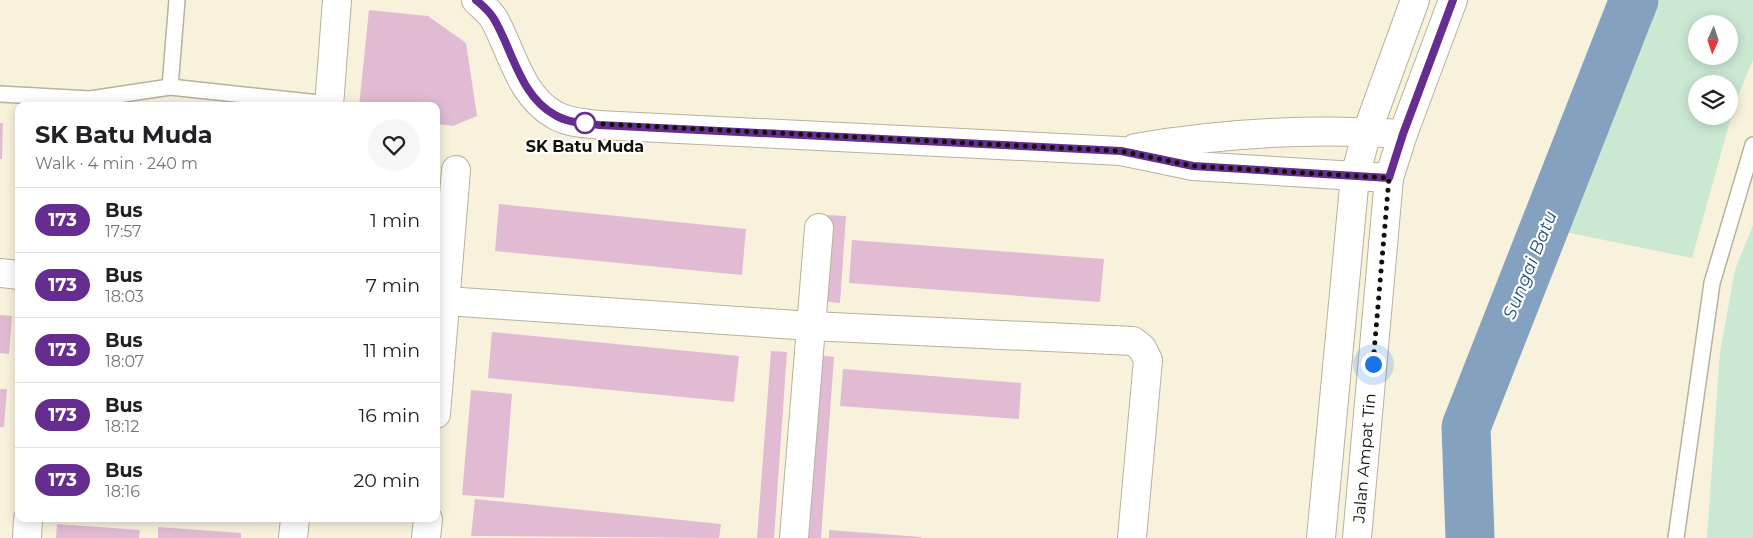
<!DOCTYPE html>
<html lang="en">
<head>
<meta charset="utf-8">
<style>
	body { margin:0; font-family:Montserrat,sans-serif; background:#f6f6f6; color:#202124; height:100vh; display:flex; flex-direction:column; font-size:19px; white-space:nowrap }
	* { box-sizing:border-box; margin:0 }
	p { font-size:16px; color:#757577 }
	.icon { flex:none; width:28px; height:28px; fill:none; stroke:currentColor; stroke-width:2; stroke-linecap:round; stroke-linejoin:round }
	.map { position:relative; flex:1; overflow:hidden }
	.drawer { position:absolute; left:15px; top:102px; width:425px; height:420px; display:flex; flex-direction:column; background:#fff; border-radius:10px; box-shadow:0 2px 12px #0003 }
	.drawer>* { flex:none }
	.badge { padding:0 10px; border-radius:16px; font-size:18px; line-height:32px }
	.needle { width:32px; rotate:183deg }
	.fabs { position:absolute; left:1688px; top:15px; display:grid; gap:10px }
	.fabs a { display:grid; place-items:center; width:50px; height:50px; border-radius:50%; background:#fff; box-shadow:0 2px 12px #0003; font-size:25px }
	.you { position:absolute; width:25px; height:25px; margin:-12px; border:4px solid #fff; border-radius:50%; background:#1a73e8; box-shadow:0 0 0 8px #1a73e833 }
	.map>.badge { position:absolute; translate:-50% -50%; box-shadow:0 0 0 2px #fff }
	.round { display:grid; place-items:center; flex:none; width:52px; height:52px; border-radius:26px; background:#f6f6f6 }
	.headline { display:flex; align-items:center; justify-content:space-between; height:85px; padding:0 20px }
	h1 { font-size:24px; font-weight:700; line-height:38px }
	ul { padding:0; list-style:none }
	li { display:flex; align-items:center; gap:15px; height:65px; padding:0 20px; border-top:1px solid #e0e0e0 }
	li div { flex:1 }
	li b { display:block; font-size:19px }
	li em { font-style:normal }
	li .badge { min-width:55px; font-weight:700; text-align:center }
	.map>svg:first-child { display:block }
	.green { fill:#cbe8d3; fill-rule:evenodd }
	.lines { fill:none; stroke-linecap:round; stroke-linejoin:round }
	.river { stroke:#84a1bf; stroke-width:49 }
	.building { fill:#e1bbd4 }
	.service-casing { stroke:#b7b19d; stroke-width:18 }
	.minor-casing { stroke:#b7b19d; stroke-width:30 }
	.tertiary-casing { stroke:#b7b19d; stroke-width:30 }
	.service { stroke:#fff; stroke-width:15 }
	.minor { stroke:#fff; stroke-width:28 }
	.tertiary { stroke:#fff; stroke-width:28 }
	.line-casing { stroke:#fff; stroke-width:11 }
	.line { stroke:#662d91; stroke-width:8 }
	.walk { stroke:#121009; stroke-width:5; stroke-dasharray:0 9 }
	.stop-dot { fill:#fff; stroke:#662d91; stroke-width:2.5 }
	.labels { text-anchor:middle; stroke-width:4.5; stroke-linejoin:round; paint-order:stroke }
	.stop-label { font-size:16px; font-weight:bold; fill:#121009; stroke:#fff }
	.street-label { font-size:16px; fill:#121009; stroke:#fff }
	.water-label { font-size:18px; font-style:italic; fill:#25527b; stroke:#fff }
</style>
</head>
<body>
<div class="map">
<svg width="1753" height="538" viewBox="0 0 1753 538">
	<rect width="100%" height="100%" fill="#f8f2dd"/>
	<g class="green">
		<path d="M 1653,0 L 1753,0 L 1753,60 L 1735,103 L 1692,258 L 1560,231 ZM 1696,24 L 1729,24 L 1729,56 L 1696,56 ZM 1696,84 L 1729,84 L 1729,116 L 1696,116 Z"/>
		<polygon points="1753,225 1753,538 1707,538 1720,352 1735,270"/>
	</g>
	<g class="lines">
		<polyline class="river" points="1470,538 1466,427 1634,0"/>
	</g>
	<g class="building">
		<polygon points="369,10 428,16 466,43 477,116 453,126 436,124 436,106 359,106"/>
		<polygon points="0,123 3,123 2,159 0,159"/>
		<polygon points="499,204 746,229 742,275 495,251"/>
		<polygon points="827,215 846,216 840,303 820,301"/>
		<polygon points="852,240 1104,259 1100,302 849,283"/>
		<polygon points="0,315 12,316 9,354 0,353"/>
		<polygon points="492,332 739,356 734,402 488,378"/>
		<polygon points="771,351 787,352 774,538 757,538"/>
		<polygon points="819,355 834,357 821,538 805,538"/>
		<polygon points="843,369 1021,383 1019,419 840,406"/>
		<polygon points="0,389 7,389 4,427 0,427"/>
		<polygon points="471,390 512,394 504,498 462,495"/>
		<polygon points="475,499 721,524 719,538 471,536"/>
		<polygon points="57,524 140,530 139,538 56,538"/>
		<polygon points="158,527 241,533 241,538 158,538"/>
		<polygon points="829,530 921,537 920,538 829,538"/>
	</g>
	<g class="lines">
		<defs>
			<g id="service">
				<polyline points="170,87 177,0"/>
				<polyline points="0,94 90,99 170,87 329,104"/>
				<polyline points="1676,538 1712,283 1753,145"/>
			</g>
			<g id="minor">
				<path d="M 476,0 C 482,6 490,12 494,19 C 512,51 520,96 555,115 C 568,123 585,123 599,125 L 1121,151 L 1193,166 L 1389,178"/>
				<polyline points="329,106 337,0"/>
				<path d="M 1135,148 C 1223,133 1314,128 1403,134"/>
				<polyline points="0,273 19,275"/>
				<polyline points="446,301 811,326 1133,341 1142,348 1148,360 1132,538"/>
				<polyline points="436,414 456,170"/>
				<polyline points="27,538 28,519"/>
				<polyline points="293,538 295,519"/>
				<polyline points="426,538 428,519"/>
				<polyline points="794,538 819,228"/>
			</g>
			<g id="tertiary">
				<polyline points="1321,538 1355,176 1367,132 1415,0"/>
				<polyline points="1357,538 1389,178 1403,134 1453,0"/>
			</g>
		</defs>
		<use href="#service" class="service-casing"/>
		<use href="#minor" class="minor-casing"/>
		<use href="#tertiary" class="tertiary-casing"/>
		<use href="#service" class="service"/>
		<use href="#minor" class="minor"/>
		<use href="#tertiary" class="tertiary"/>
	</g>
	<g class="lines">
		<defs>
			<path id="line" d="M 476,0 C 482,5 490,12 494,19 C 513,51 520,96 555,115 C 568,123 585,123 599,125 L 1121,151 L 1193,166 L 1389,178 L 1403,134 L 1453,0"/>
		</defs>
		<use href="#line" class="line-casing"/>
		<use href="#line" class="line"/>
		<polyline class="walk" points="585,123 1121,151 1193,166 1389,178 1373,364"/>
	</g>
	<circle class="stop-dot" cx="585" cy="123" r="10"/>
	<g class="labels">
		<g class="stop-label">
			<text x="585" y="152">SK Batu Muda</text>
		</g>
		<g class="street-label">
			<text transform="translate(1364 458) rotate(-85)" y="6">Jalan Ampat Tin</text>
		</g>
		<g class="water-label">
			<text transform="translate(1530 265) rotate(-68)" y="6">Sungai Batu</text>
		</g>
	</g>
</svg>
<div class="fabs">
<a><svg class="needle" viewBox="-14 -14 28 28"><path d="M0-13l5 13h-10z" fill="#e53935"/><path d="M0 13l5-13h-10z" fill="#757577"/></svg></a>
<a><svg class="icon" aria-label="layers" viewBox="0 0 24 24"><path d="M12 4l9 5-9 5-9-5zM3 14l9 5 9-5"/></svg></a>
</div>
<div class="you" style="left:1373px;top:364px"></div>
<section class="drawer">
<div class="headline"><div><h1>SK Batu Muda</h1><p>Walk · 4 min · 240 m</p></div><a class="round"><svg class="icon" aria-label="heart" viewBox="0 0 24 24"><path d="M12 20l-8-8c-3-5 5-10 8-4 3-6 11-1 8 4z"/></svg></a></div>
<ul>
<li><span class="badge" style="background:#662d91;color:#fff">173</span><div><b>Bus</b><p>17:57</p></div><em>1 min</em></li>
<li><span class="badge" style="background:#662d91;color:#fff">173</span><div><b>Bus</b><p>18:03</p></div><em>7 min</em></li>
<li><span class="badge" style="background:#662d91;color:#fff">173</span><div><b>Bus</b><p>18:07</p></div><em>11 min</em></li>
<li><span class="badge" style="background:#662d91;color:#fff">173</span><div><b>Bus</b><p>18:12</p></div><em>16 min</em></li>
<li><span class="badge" style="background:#662d91;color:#fff">173</span><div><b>Bus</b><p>18:16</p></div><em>20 min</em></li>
</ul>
</section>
</div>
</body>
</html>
